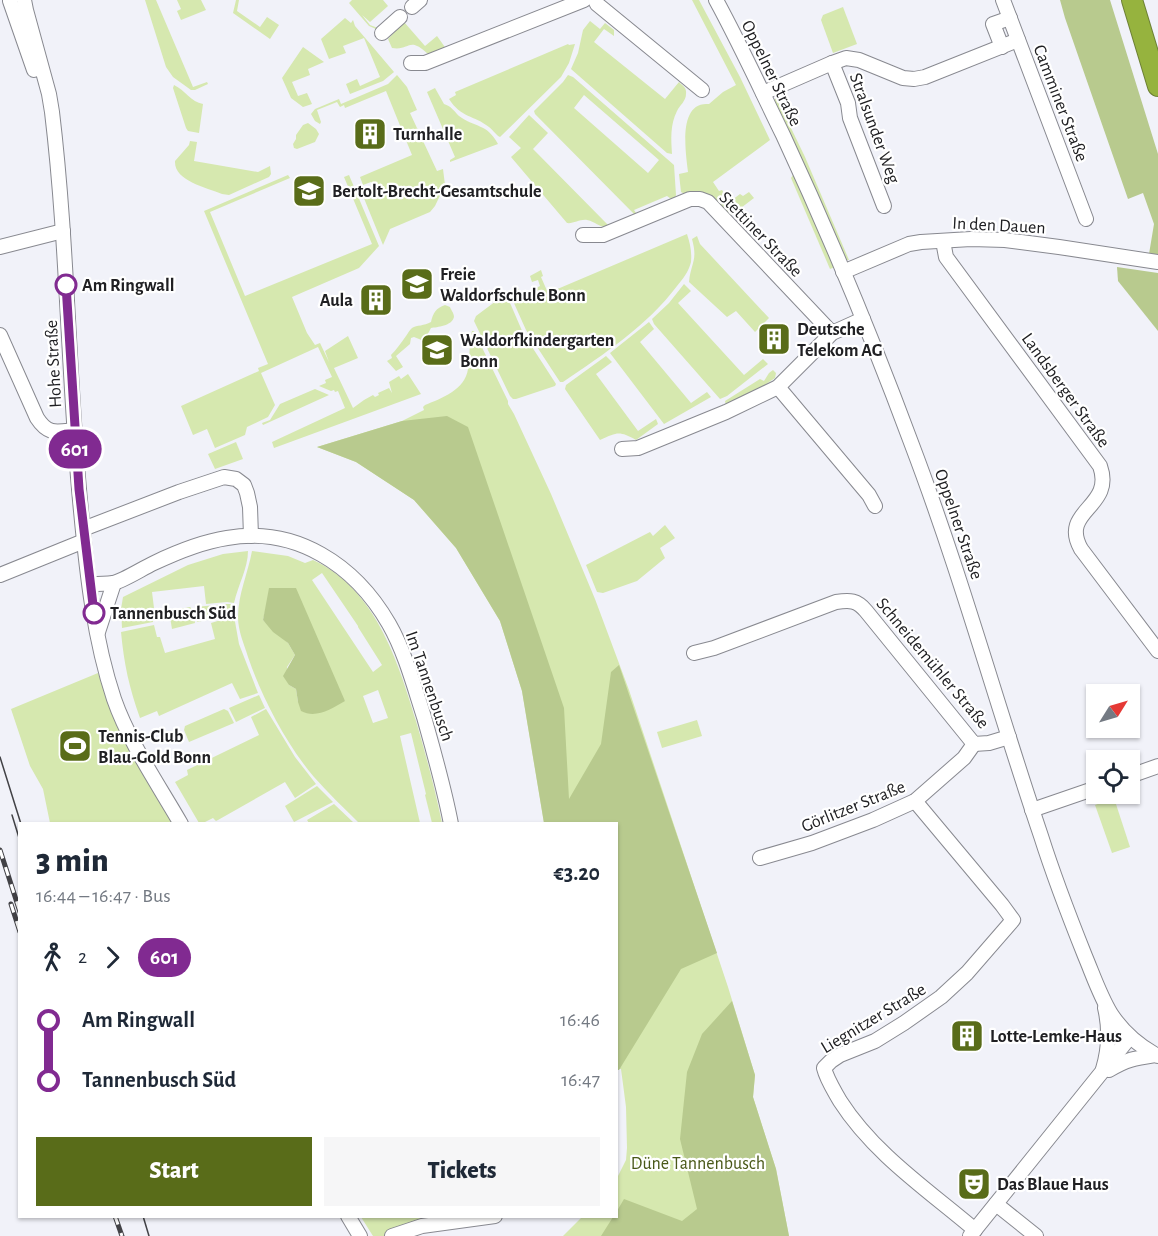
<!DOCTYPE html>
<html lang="en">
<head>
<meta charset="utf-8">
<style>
	body { margin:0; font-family:"Alegreya Sans",sans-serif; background:#f6f6f7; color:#1f2937; height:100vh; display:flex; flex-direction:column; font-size:22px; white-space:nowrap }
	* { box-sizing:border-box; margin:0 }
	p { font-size:20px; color:#747a83 }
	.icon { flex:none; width:33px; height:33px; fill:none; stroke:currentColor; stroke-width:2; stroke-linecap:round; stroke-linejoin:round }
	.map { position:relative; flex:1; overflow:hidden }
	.sheet { position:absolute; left:18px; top:822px; width:600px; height:396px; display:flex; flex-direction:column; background:#fff; border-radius:0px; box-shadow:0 2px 4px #0004 }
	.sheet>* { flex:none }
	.badge { padding:0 12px; border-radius:20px; font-size:21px; line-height:39px }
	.needle { width:39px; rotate:53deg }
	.fabs { position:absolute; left:1086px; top:684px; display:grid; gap:12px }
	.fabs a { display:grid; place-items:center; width:54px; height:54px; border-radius:0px; background:#fff; box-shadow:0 2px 4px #0004; font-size:30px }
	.map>.badge { position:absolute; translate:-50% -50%; box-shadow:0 0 0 3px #fff }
	.legs { display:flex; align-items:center; gap:9px; height:66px; padding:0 18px; font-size:20px }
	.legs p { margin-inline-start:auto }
	.summary { display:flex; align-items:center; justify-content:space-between; height:102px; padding:0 18px }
	h1 { font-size:33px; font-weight:800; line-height:45px }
	.primary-button { display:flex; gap:12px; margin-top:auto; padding:12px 18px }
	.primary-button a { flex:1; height:69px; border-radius:0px; background:#596c19; color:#fff; font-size:24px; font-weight:800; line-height:69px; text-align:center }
	.primary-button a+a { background:#f6f6f7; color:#1f2937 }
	ul { padding:0 18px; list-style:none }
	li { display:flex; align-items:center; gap:21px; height:60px; font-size:22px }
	li i { display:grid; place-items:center; width:9px; height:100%; margin:0 8px; background:currentColor }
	li i::after { content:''; width:15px; height:15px; margin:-8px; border:4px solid; border-radius:50%; background:#fff }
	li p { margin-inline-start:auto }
	li:first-child i { background:linear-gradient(#0000 50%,currentColor 0) }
	li:last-child i { background:linear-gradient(currentColor 50%,#0000 0) }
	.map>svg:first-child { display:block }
	.green { fill:#d6e8af; fill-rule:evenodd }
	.forest { fill:#b8ca8e }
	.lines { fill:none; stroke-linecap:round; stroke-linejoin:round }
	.minor-casing { stroke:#888990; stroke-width:16 }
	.highway-casing { stroke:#6d8035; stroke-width:22 }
	.minor { stroke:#fff; stroke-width:14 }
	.highway { stroke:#96b33e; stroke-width:20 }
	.tram { stroke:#424246; stroke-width:1.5 }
	.rail-casing { stroke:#424246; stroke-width:5 }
	.rail { stroke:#fff; stroke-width:3; stroke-dasharray:9; stroke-linecap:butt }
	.line-1-casing { stroke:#fff; stroke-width:14 }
	.line-1 { stroke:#812a91; stroke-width:9 }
	.stop-1-dot { fill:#fff; stroke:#812a91; stroke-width:3 }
	.labels { text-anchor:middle; stroke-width:4.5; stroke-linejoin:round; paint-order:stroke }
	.street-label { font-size:18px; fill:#202023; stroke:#fff }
	.poi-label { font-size:18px; font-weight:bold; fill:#202023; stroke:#fff; text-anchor:start }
	.stop-label { font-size:18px; font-weight:bold; fill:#202023; stroke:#fff; text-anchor:start }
	.park-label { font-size:18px; fill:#495818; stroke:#fff }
</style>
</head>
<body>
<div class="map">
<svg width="1158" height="1236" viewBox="0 0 1158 1236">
	<rect width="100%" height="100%" fill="#f1f2f9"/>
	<g class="green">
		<polygon points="145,0 156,0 193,87 207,82 208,84 195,90 191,90 173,77 166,67"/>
		<polygon points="177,0 201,0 206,10 181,20 177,11 181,9"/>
		<polygon points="236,0 239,0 237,11 260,27 267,17 279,25 270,39 233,13"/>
		<polygon points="352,0 383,0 388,6 370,22 362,15 370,25 378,28 376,29 369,26 349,3"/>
		<path d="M 692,0 L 699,0 L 740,77 L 770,140 L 713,182 L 719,191 L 722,190 L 724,193 L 722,195 L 728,203 L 740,194 L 743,196 L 749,192 L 754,198 L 729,217 L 681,192 L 679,174 L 688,172 C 686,154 677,101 709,104 L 723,92 L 736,85 Z"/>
		<polygon points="843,7 857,44 833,53 821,20 823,15"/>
		<polygon points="345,18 351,23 353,20 355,26 394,72 383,81 350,94 346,84 357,79 360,86 380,77 364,38 343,46 346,53 329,59 321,39"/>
		<path d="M 590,21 L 600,29 L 605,23 L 614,30 L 614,36 L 604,29 L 594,42 L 665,99 L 679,82 C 683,86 687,88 686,94 C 686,101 680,105 677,111 C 670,125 671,139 672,154 L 667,153 L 571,69 L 578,53 L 583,30 Z"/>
		<path d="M 404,22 L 425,46 L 437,36 L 447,50 L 429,55 C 408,35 411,51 392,48 L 388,39 Z"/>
		<path d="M 568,44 L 569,45 L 575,44 L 569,63 L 561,77 L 500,137 C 496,135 494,131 489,127 C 474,115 461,118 449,99 L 456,95 L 455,92 Z"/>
		<polygon points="303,47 324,62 308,69 310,75 292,82 298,96 307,93 312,104 303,107 291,98 282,78"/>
		<polygon points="397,75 407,87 417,110 410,113 437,171 443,169 445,185 435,206 430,212 390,229 383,245 361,191 372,186 371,182 363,185 360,177 412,155 386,91 345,108 344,105 340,107 337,102 317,110 321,122 320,124 315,121 311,114 315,109 339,99 341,104 388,84"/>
		<path d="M 568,75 L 573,77 L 674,165 L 676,195 L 674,201 L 667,196 L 634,210 L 638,216 L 636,216 L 535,114 L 534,111 L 563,82 ZM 584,95 L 659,160 L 648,173 L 574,108 Z"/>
		<path d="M 174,85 C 185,90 191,102 203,104 L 199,133 L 188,131 L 186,128 L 173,88 Z"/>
		<path d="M 435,88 L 444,104 C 451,106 454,111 459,116 C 475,128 487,123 498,144 L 450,162 L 450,160 L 455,157 L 427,92 Z"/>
		<polygon points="776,97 805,157 849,260 846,260 844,258 774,101"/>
		<path d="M 529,115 L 548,133 L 533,149 L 610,227 C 598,228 597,222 587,220 C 580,219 573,224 567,223 L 511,157 L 521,148 L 509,137 Z"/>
		<polygon points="308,123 316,129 319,134 315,142 297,149 294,148 293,144 296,139 296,135 303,125"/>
		<path d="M 190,141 L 197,142 L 194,161 L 258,172 L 270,166 L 271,174 L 269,177 L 229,195 L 222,194 C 206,187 174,181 175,161 L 189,145 Z"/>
		<polygon points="288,175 290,178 210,212 245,296 372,244 344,177 349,175 379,246 359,268 292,297 307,333 315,345 320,343 329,362 325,351 348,336 358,358 334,368 353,408 364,400 373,395 375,397 379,395 378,393 389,388 392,393 389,382 399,376 401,379 408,374 421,394 274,448 272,442 345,408 338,391 335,392 334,390 331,391 319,386 326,383 325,380 332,377 318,347 261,373 275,405 268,417 247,427 245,435 215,448 207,429 193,435 181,406 259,371 258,368 268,364 204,211"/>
		<polygon points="793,175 794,175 835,267 830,269 791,178"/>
		<path d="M 687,234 C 690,243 692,252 691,262 C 689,271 683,279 677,286 C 647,326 604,354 563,382 L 560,382 L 526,330 L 509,292 L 517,286 L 525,302 L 539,296 L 536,288 L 540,286 L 538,280 L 532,282 L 530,276 L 541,270 L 543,276 L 541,277 L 548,293 Z"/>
		<path d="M 697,236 L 700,244 L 769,318 L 755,332 L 736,311 L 727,317 L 689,282 C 691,262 698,261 692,239 Z"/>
		<polygon points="684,284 691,291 678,303 744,375 763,359 768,364 727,396 720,399 654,324 652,319 669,303"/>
		<polygon points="504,295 507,296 523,333 556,384 555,386 516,399 513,399 510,396 474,321 476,316"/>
		<path d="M 445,305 L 450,307 C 451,310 454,313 454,317 C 452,326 437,327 431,328 L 424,341 L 414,337 L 411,338 L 410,344 L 396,356 L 403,367 L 396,371 L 387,361 L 392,358 L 391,355 C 396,350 401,343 406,336 C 408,333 409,331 412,328 C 417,325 424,326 431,322 C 433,313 436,308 445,305 Z"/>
		<polygon points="649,322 654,329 640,342 691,403 707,392 711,397 664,424 610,353"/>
		<path d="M 472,331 L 474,331 L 508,401 L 508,404 L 514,414 L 551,494 L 595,599 L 629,690 L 728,987 L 755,1075 L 753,1097 L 776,1169 L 789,1236 L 563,1236 L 582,1217 L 616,1216 L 617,1178 L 626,1160 L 627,1148 L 626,1107 L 621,1069 L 616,1069 L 616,824 L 544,823 L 522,691 L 500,621 L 456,548 L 414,500 L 356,462 L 317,447 L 402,421 L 424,410 L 423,407 L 425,405 C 442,398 465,390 468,369 C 470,357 469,343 472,331 Z"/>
		<path d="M 606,356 L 612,362 L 596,374 L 638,431 L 656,419 L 658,424 L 636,440 C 619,431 618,432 600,440 L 565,389 L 566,385 Z"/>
		<polygon points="773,370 776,373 775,378 757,390 726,406 725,401 760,379 764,381 769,373"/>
		<polygon points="315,389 329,395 263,425 262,423 270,420 280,404"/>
		<polygon points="236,442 243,459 215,469 208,454"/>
		<polygon points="665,525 675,538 660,548 665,558 637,581 603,593 597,592 586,565 650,532 653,536"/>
		<path d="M 248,551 C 248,568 238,585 234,603 L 227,602 L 206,604 L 204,586 L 152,592 L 154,608 L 152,608 L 153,622 L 122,628 L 121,609 L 123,597 L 188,565 L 223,554 Z"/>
		<path d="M 252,551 L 288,556 L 305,563 L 313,560 C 375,588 398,661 416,721 C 426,755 435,789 442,823 L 432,823 L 425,795 L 426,794 L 411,733 L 400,736 L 420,823 L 359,823 C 344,808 328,793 314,777 C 286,744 262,698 248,657 C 244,644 238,631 238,617 C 238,594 248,573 252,551 ZM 322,573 L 358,626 L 358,627 L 382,665 L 373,672 L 312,580 ZM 266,608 L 345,701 L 298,702 L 296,689 L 289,685 L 287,667 L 295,655 L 288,643 L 263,620 ZM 378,690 L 388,718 L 373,723 L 363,696 Z"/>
		<polygon points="227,604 234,604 233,614 197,622 195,607"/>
		<polygon points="190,607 192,609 195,623 172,629 169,611"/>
		<path d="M 234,616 L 239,644 L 258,693 L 240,699 L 232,683 L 159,716 L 157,711 L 140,718 C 129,687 124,664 121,632 L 154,625 L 157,637 L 160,637 L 165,653 L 215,639 L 211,623 Z"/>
		<polygon points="98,673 120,731 172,823 50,823 43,789 30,766 11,709"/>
		<polygon points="259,695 265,708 236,722 229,708"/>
		<polygon points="224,709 228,711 234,723 189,742 184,730 185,726"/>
		<polygon points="266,709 295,757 316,784 295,798 285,782 218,820 216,821 213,818 203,823 199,823 175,782 188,775 187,770 259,735 251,717"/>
		<polygon points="697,720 702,736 662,748 657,732"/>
		<polygon points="317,786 333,802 294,822 285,806"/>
		<polygon points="1114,798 1130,847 1112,853 1095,805"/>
		<polygon points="334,804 354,823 309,823 307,820"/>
		<polygon points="361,1217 446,1217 399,1228 384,1236 373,1236"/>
	</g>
	<g class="forest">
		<polygon points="1060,0 1110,0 1158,154 1158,255 1149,254 1154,224 1143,193 1128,199 1065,18"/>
		<polygon points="1117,267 1158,273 1158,331 1118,281"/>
		<polygon points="447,416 468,427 564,708 569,799 601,744 611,672 619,665 717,953 681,969 619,1070 617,1070 616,824 544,823 522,691 500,621 456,548 414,500 356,462 317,447 402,421"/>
		<path d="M 269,588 L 296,588 L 345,701 C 331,709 316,719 301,711 L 298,702 L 296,689 L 289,685 L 283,676 L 295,655 L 288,643 L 273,632 L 263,620 Z"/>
		<polygon points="732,1001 755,1075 753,1097 776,1169 789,1236 601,1236 613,1217 616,1216 617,1211 624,1199 682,1221 697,1209 680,1139 687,1072 702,1034"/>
	</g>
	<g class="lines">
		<defs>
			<g id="minor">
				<path d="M 24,0 L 26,10 L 49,94 L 52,112 C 68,245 68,379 81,511 C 87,574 94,639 114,699 C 129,742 158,784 181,824"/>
				<polyline points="595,0 597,4 702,90"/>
				<path d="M 716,0 C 740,44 761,90 783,135 C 830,236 873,340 912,445 C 961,574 997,706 1041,836 C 1054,877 1069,916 1085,956 C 1093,975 1100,996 1111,1014 C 1123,1032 1139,1046 1158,1056"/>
				<polyline points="1003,0 1086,219"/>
				<polyline points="10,1 34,70"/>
				<polyline points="412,7 420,0"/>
				<polyline points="382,33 400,17"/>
				<polyline points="1002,47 993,24 1010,18"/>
				<polyline points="411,63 425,63 584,0"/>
				<polyline points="832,63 848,103 850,118 884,206"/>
				<polyline points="763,93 832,63 846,58 859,60 903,78 914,79 925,77 1018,40"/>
				<polyline points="583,235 603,235 690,199 700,199 708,202 832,333"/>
				<path d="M 943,241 L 946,257 L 1100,466 C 1115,508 1059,510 1081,549 L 1158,651"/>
				<polyline points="0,247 63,231"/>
				<polyline points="843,272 909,244 921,242 971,239 1005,240 1059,247 1158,262"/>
				<path d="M 0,335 L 37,418 C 48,435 56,432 74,430"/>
				<polyline points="778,387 869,495 875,506"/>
				<polyline points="622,449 638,448 726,412 778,387 832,333 863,319"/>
				<polyline points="83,529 179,492 224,477 236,479 244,485 247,493 250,507 251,536"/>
				<polyline points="0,575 84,541"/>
				<path d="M 90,584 C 97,584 105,584 113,583 C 123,581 143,568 154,563 C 177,552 201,542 227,538 C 296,526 355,565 389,624 C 405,652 414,686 424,717 C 434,753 444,787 451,824"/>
				<polyline points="98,632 114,583"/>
				<path d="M 694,653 L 714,648 L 836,602 C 850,600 857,600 866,611 L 974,744 L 989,743 L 1009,737"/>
				<polyline points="1130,776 1158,766"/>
				<path d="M 915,801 L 1002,905 L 1013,920 L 967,973 L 941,997 L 904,1023 L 875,1041 L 840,1055 L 831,1061 L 824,1068 C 827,1080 834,1090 840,1101 C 874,1154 928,1190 975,1230"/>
				<polyline points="1032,810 1096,788"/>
				<polyline points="760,858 812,843 873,820 915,801 964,758 974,744"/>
				<path d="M 1103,1069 C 1109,1049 1110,1029 1105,1008"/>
				<path d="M 1109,1070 C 1127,1059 1136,1058 1156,1055"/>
				<polyline points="996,1204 1036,1236"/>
				<polyline points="348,1216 360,1236"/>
				<polyline points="392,1236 422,1226 495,1216"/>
				<polyline points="970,1236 1130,1037"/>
			</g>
			<polyline id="highway" points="1132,0 1158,86"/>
		</defs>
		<use href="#minor" class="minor-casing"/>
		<use href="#highway" class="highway-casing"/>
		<use href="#minor" class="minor"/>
		<use href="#highway" class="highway"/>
		<g class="tram">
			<polyline points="0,757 21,824"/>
			<polyline points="12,815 20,841"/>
			<polyline points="143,1216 149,1236"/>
		</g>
		<defs>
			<g id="rail">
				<polyline points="0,850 20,912"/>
				<polyline points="11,904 20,932"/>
				<polyline points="115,1216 122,1236"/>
			</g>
		</defs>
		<use href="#rail" class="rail-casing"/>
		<use href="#rail" class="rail"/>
	</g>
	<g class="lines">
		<defs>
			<polyline id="line-1" points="66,285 79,489 94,613"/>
		</defs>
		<use href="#line-1" class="line-1-casing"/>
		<use href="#line-1" class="line-1"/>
	</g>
	<defs>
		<symbol id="building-square" viewBox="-11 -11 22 22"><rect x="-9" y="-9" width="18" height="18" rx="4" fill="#596c19" stroke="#fff"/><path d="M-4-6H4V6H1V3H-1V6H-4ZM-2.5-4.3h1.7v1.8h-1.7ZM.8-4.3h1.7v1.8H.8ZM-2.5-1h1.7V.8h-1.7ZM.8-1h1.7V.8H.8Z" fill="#fff"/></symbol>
		<symbol id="school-square" viewBox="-11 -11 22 22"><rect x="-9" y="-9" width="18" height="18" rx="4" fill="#596c19" stroke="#fff"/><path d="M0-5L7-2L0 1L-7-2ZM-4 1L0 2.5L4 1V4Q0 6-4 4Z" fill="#fff"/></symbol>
		<symbol id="stadium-square" viewBox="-11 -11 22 22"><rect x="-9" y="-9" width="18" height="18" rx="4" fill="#596c19" stroke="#fff"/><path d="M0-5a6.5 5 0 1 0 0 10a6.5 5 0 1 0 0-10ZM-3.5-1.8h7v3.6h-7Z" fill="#fff"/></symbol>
		<symbol id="theatre-square" viewBox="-11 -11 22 22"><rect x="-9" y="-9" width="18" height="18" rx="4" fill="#596c19" stroke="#fff"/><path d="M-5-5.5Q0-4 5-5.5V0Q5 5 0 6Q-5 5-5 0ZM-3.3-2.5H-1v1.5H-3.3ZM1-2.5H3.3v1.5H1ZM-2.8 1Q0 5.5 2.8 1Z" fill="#fff"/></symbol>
	</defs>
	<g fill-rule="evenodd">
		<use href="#building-square" x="351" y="115" width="38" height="38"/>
		<use href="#school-square" x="290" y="172" width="38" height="38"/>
		<use href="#school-square" x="398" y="265" width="38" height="38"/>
		<use href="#building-square" x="357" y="281" width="38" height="38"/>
		<use href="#building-square" x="755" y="320" width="38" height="38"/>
		<use href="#school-square" x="418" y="331" width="38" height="38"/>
		<use href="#stadium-square" x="56" y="727" width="38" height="38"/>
		<use href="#building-square" x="948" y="1017" width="38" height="38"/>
		<use href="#theatre-square" x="955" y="1165" width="38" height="38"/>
	</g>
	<g class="stop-1-dot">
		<circle cx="66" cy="285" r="10"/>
		<circle cx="94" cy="613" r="10"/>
	</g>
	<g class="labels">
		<g class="street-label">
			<text transform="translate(772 73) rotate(64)" y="6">Oppelner Straße</text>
			<text transform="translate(1061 103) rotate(69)" y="6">Camminer Straße</text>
			<text transform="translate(875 128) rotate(70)" y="6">Stralsunder Weg</text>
			<text transform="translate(999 225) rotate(3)" y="6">In den Dauen</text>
			<text transform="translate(761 234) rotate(46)" y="6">Stettiner Straße</text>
			<text transform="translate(53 364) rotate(-93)" y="6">Hohe Straße</text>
			<text transform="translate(1066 390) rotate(54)" y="6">Landsberger Straße</text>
			<text transform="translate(959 524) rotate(71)" y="6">Oppelner Straße</text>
			<text transform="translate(933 663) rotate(50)" y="6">Schneidemühler Straße</text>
			<text transform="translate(430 686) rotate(71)" y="6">Im Tannenbusch</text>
			<text transform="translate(853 806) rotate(-22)" y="6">Görlitzer Straße</text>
			<text transform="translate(873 1018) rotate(-31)" y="6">Liegnitzer Straße</text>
		</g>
		<g class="poi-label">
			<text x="393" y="140">Turnhalle</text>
			<text x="332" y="197">Bertolt-Brecht-Gesamtschule</text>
			<text x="440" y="280">Freie<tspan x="440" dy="21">Waldorfschule Bonn</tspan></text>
			<text x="353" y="306" text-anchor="end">Aula</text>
			<text x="797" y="335">Deutsche<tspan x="797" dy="21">Telekom AG</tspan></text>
			<text x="460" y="346">Waldorfkindergarten<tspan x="460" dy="21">Bonn</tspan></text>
			<text x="98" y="742">Tennis-Club<tspan x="98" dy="21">Blau-Gold Bonn</tspan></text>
			<text x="990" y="1042">Lotte-Lemke-Haus</text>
			<text x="997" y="1190">Das Blaue Haus</text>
		</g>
		<g class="stop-label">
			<text x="82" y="291">Am Ringwall</text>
			<text x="110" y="619">Tannenbusch Süd</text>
		</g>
		<g class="park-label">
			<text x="698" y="1169">Düne Tannenbusch</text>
		</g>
	</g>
</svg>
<div class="fabs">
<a><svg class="needle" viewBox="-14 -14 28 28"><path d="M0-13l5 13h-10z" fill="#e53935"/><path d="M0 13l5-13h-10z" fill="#747a83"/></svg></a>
<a><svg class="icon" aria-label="locate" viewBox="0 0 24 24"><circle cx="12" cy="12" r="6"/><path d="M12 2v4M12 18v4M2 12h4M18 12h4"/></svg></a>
</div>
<b class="badge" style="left:75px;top:449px;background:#812a91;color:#fff">601</b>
<section class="sheet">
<div class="summary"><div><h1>3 min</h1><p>16:44 – 16:47 · Bus</p></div><b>€3.20</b></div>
<div class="legs"><svg class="icon" aria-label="walk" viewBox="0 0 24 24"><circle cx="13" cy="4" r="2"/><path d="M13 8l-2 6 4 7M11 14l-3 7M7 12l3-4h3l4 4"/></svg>2<svg class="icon" aria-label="forward" viewBox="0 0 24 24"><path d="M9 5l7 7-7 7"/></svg><b class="badge" style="background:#812a91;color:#fff">601</b></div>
<ul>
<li><i style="color:#812a91"></i><b>Am Ringwall</b><p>16:46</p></li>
<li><i style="color:#812a91"></i><b>Tannenbusch Süd</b><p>16:47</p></li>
</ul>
<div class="primary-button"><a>Start</a><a>Tickets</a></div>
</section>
</div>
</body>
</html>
